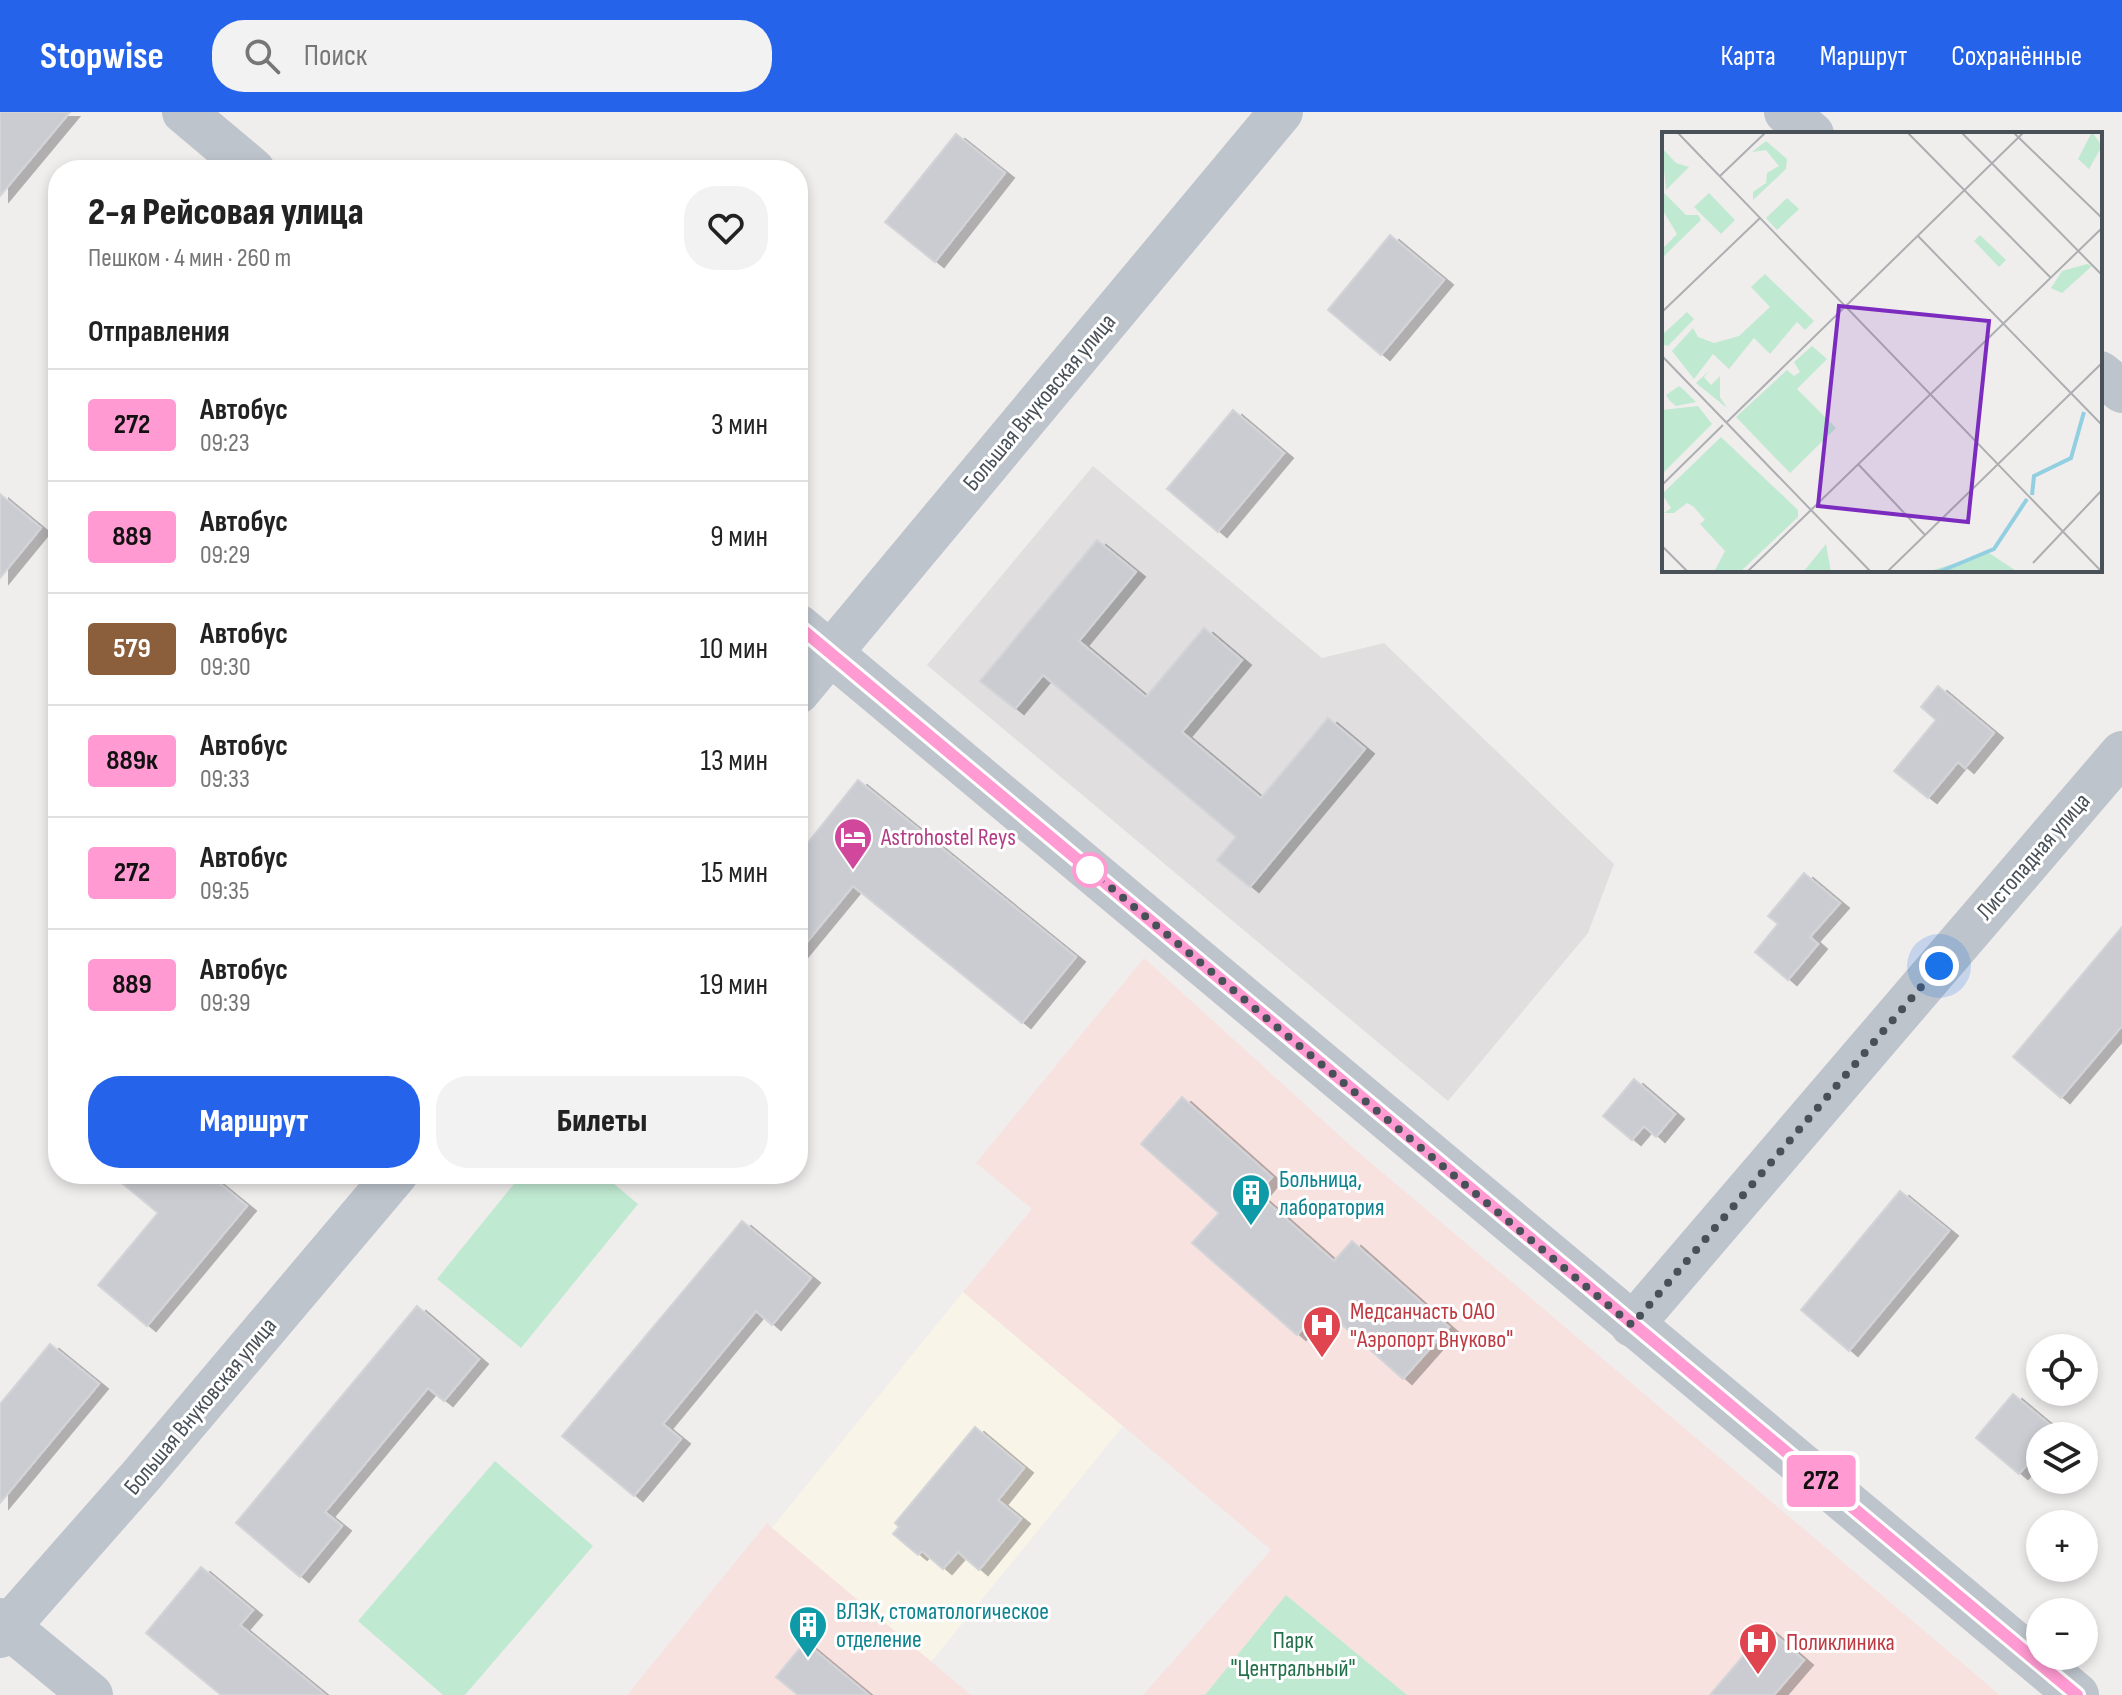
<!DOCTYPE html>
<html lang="ru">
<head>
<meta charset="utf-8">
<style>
	body { margin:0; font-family:"Sofia Sans Condensed",sans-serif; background:#f2f2f2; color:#222; height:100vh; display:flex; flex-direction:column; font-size:30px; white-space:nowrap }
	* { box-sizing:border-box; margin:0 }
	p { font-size:26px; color:#767676 }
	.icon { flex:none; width:44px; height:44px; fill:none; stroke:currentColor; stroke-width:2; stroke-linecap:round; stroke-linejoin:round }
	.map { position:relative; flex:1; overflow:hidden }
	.details { position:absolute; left:48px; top:48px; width:760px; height:1024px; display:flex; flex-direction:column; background:#fff; border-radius:32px; box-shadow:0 4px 12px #0003 }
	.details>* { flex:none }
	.badge { padding:0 16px; border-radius:6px; font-size:28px; line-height:52px }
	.buttons { position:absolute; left:2026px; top:1222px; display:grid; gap:16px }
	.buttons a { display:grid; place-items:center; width:72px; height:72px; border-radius:50%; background:#fff; box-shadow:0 4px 12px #0003; font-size:40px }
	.you { position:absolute; width:40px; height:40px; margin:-20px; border:6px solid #fff; border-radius:50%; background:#1a73e8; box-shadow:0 0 0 12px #1a73e833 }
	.map>.badge { position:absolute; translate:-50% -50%; box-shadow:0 0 0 4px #fff }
	h2 { padding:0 40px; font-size:30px; line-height:72px }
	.round { display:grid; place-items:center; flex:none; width:84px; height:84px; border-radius:32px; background:#f2f2f2 }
	.summary { display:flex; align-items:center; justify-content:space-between; height:136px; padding:0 40px }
	h1 { font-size:38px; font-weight:800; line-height:60px }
	.cta { display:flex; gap:16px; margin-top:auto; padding:16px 40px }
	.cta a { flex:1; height:92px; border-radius:32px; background:#2563eb; color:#fff; font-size:32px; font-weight:800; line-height:92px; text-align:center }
	.cta a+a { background:#f2f2f2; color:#222 }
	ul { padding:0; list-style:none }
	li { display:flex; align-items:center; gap:24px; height:112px; padding:0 40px; border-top:2px solid #e0e0e0 }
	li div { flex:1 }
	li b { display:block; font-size:30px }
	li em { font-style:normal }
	li .badge { min-width:88px; font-weight:700; text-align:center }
	header { display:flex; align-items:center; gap:48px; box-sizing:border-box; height:112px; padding:0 40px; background:#2563eb; color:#fff }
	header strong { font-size:38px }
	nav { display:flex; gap:44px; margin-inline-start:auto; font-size:28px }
	.search { width:560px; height:72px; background:#f2f2f2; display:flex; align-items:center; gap:20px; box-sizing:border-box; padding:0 28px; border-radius:32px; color:#767676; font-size:30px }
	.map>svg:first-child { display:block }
	.commercial { fill:#f9f4e8 }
	.education { fill:#e0dede }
	.medical { fill:#f7e2e0 }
	.green { fill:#c0e9d1 }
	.building { fill:#cbccd1; stroke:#d2d4d8; stroke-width:2; filter:url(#shadow) }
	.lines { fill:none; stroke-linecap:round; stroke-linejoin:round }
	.minor { stroke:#bdc4cb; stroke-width:44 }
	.line-casing { stroke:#fff; stroke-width:18 }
	.line { stroke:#ff9ad2; stroke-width:12 }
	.walk { stroke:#485058; stroke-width:8; stroke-dasharray:0 14.4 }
	.stop-dot { fill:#fff; stroke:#ff9ad2; stroke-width:4 }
	.labels { text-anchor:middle; stroke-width:6; stroke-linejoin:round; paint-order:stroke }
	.street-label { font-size:24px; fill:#485058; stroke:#fff }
	.hotel-label { font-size:24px; fill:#b23c85; stroke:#fff; text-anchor:start }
	.culture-label { font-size:24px; fill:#0d838f; stroke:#fff; text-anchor:start }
	.health-label { font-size:24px; fill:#be3a42; stroke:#fff; text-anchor:start }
	.park-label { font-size:24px; fill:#22704a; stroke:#fff }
	.inset-river { fill:none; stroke:#92cfe0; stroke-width:4 }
	.inset-road { fill:none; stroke:#adaeb1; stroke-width:2 }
	.view { fill:#7b2cbf; fill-opacity:0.15; stroke:#7b2cbf; stroke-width:4 }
	.inset-edge { fill:none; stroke:#485058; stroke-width:4 }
</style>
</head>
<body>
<header>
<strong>Stopwise</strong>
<div class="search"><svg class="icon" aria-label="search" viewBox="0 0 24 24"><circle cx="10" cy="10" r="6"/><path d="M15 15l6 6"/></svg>Поиск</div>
<nav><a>Карта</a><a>Маршрут</a><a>Сохранённые</a></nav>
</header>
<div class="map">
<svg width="2122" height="1583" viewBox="0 0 2122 1583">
	<defs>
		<filter id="shadow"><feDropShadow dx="9" dy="5" stdDeviation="0" flood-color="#0004"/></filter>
	</defs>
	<rect width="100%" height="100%" fill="#f0eded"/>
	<polygon class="commercial" points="963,1180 1123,1314 931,1550 772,1416"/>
	<polygon class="education" points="1093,354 1322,546 1384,531 1614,752 1588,821 1448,989 927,553"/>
	<g class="medical">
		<polygon points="1144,846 1351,1034 2000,1583 1407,1583 1286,1483 1205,1583 1143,1583 1271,1438 963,1180 1032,1097 976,1051"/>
		<polygon points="767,1411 772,1416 971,1583 627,1583"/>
	</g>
	<g class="green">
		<polygon points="522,1062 602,1062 638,1092 521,1236 437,1167"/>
		<polygon points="495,1349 593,1434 465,1583 443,1583 358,1509"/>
		<polygon points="1286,1483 1407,1583 1205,1583"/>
	</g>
	<g class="building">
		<polygon points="0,0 70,0 0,84"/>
		<polygon points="956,22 1005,61 935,150 885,110"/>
		<polygon points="1390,123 1444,168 1381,243 1328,198"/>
		<polygon points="1233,298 1284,341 1218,420 1167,377"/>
		<polygon points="0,382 41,416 0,466"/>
		<polygon points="1097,428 1136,460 1079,529 1146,585 1204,516 1242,548 1182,620 1261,686 1328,606 1365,637 1250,775 1217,748 1236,725 1043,563 1015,597 980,569"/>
		<polygon points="1938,574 1994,621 1965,656 1958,650 1928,686 1894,659 1936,608 1921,595"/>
		<polygon points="858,668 1076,845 1022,911 853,774 798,841 798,743"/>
		<polygon points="1804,761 1840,791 1810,825 1818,832 1788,868 1755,840 1778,812 1768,804"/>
		<polygon points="2122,815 2122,914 2061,986 2013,945"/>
		<polygon points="1634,967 1675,1002 1656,1025 1644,1014 1632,1028 1603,1004"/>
		<polygon points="1182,985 1272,1065 1258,1082 1334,1149 1352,1129 1449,1215 1403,1267 1322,1195 1297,1223 1192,1131 1219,1101 1141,1032"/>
		<polygon points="111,1062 208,1062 247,1094 147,1214 98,1173 158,1101"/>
		<polygon points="1900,1079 1949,1119 1849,1239 1801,1198"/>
		<polygon points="742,1109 811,1166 772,1213 756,1199 663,1312 681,1327 634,1384 562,1324"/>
		<polygon points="417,1194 479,1247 444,1289 428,1276 325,1400 342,1414 300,1465 236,1411"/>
		<polygon points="50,1232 99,1272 0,1391 0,1292"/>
		<polygon points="2013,1282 2056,1318 2051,1324 2040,1324 2040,1337 2019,1362 1976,1326"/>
		<polygon points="975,1315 1024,1356 998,1388 1021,1407 979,1458 958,1440 943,1457 922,1439 918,1443 893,1422 899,1415 895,1411"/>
		<polygon points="201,1455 253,1498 240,1513 325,1583 221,1583 146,1521"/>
		<polygon points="1767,1516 1804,1548 1774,1583 1710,1583"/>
		<polygon points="805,1530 869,1583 798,1583 776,1565"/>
	</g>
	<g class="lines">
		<g class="minor">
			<polyline points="184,0 253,58"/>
			<polyline points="1786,0 1812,22"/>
			<polyline points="2100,261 2122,279"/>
			<polyline points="798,514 2077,1583"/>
			<polyline points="798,580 1281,0"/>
			<polyline points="1632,1213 2122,641"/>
			<polyline points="0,1508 91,1583"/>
			<polyline points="0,1524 140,1365 396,1062"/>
		</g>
	</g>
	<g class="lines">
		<defs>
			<polyline id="line" points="798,514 2077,1583"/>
		</defs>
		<use href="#line" class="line-casing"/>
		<use href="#line" class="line"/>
		<polyline class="walk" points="1090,758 1632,1213 1939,854"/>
	</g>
	<defs>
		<symbol id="hotel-pin" viewBox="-11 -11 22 30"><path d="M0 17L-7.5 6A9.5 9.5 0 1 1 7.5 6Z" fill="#d1479c" stroke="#fff"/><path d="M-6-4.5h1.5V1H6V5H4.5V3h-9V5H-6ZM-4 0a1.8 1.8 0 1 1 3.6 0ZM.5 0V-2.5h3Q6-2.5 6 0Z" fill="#fff"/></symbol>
		<symbol id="building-pin" viewBox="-11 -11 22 30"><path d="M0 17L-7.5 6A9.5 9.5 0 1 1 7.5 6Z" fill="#0f9aa8" stroke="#fff"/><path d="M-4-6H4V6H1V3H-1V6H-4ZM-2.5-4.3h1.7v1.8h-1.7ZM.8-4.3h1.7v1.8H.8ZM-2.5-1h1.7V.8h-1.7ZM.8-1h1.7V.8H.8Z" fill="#fff"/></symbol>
		<symbol id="hospital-pin" viewBox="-11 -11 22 30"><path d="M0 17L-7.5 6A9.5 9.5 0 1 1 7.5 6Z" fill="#e0444e" stroke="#fff"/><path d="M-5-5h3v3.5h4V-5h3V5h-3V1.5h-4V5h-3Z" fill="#fff"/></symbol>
	</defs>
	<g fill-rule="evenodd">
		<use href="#hotel-pin" x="831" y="703" width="44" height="60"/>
		<use href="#building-pin" x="1229" y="1059" width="44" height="60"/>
		<use href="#hospital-pin" x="1300" y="1191" width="44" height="60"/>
		<use href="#building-pin" x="786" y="1491" width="44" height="60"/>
		<use href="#hospital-pin" x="1736" y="1508" width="44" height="60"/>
	</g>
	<circle class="stop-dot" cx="1090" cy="758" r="16"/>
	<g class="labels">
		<g class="street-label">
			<text transform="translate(1039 290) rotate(-50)" y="8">Большая Внуковская улица</text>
			<text transform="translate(2033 744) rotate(-49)" y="8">Листопадная улица</text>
			<text transform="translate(200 1294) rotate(-50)" y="8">Большая Внуковская улица</text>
		</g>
		<g class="hotel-label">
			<text x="881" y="733">Astrohostel Reys</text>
		</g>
		<g class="culture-label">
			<text x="1279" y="1075">Больница,<tspan x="1279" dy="28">лаборатория</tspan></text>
			<text x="836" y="1507">ВЛЭК, стоматологическое<tspan x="836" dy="28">отделение</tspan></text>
		</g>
		<g class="health-label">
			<text x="1350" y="1207">Медсанчасть ОАО<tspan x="1350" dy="28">"Аэропорт Внуково"</tspan></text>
			<text x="1786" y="1538">Поликлиника</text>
		</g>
		<g class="park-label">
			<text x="1293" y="1536">Парк<tspan x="1293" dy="28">"Центральный"</tspan></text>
		</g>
	</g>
	<g transform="translate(1662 20)">
		<rect width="440" height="440" fill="#f0eded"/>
		<path d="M 430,0 L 440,14 L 427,37 L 416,27 ZM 104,9 L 125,27 L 124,37 L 91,68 L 91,60 L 104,51 L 105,41 L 117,34 L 104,18 L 90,20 ZM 0,16 L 14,31 L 27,35 L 4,58 ZM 0,59 L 24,83 L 36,83 L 39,88 L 0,126 L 0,117 L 15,102 L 0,77 ZM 47,61 L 73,88 L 59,102 L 32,75 ZM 125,66 L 137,77 L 115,98 L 104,86 ZM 318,103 L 344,128 L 337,135 L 312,109 ZM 425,132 L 430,134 L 400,161 L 389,156 L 400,139 ZM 103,142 L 152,189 L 143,198 L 135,190 L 108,222 L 92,206 L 67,237 L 51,222 L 32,247 L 10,219 L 31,196 L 36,205 L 52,211 L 77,204 L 108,175 L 89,155 ZM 25,180 L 32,187 L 6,214 L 0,212 L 0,203 ZM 150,214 L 165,227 L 135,257 L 174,296 L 128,341 L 74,285 L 125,238 L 132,244 L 138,240 L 132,230 ZM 47,239 L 42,245 L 49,253 L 58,244 L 58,265 L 65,276 L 34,251 ZM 17,254 L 23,259 L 34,270 L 14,274 L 8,269 L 4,263 ZM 36,274 L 50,292 L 0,342 L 0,278 ZM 59,305 L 136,378 L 136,385 L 78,440 L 52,440 L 63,419 L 38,392 L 43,388 L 32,375 L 25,371 L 12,381 L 2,381 L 9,376 L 0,362 ZM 164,412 L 169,440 L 136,440 L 142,439 ZM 327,421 L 356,440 L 272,440 L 271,438 Z" fill="#c0e9d1"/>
		<path class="inset-river" d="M 370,363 L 372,344 L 409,326 L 422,280M 277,440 L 332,417 L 365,367"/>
		<path class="inset-road" d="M 15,0 L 440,440M 245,0 L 389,146M 299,0 L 440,143M 351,0 L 440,86M 58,44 L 104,0M 256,104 L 440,293M 0,180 L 98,86M 0,224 L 209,440M 64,291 L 362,0M 196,332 L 263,403M 0,353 L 61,293M 149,378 L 440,96M 0,414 L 26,440M 371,431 L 440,358M 85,440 L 149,378M 225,440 L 440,231"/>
		<path class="view" d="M 177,174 L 327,189 L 306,390 L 156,374 Z"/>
		<rect width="440" height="440" class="inset-edge"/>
	</g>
</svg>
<div class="buttons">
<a><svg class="icon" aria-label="locate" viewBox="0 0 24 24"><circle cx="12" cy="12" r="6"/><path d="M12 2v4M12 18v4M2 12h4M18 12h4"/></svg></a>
<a><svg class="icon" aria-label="layers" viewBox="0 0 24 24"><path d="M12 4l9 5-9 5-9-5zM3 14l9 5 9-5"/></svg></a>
<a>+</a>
<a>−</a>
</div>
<div class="you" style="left:1939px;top:854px"></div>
<b class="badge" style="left:1821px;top:1369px;background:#ff9ad2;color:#111">272</b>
<section class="details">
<div class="summary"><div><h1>2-я Рейсовая улица</h1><p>Пешком · 4 мин · 260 m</p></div><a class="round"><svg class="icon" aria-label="heart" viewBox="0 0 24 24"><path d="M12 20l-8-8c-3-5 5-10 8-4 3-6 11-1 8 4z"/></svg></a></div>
<h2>Отправления</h2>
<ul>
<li><span class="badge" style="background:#ff9ad2;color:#111">272</span><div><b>Автобус</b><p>09:23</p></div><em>3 мин</em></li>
<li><span class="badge" style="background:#ff9ad2;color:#111">889</span><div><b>Автобус</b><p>09:29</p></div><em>9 мин</em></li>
<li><span class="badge" style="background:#8b5e3c;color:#fff">579</span><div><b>Автобус</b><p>09:30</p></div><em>10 мин</em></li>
<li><span class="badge" style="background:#ff9ad2;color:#111">889к</span><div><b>Автобус</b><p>09:33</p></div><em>13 мин</em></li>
<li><span class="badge" style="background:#ff9ad2;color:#111">272</span><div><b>Автобус</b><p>09:35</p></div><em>15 мин</em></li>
<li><span class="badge" style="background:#ff9ad2;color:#111">889</span><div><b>Автобус</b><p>09:39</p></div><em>19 мин</em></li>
</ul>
<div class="cta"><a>Маршрут</a><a>Билеты</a></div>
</section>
</div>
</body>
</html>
